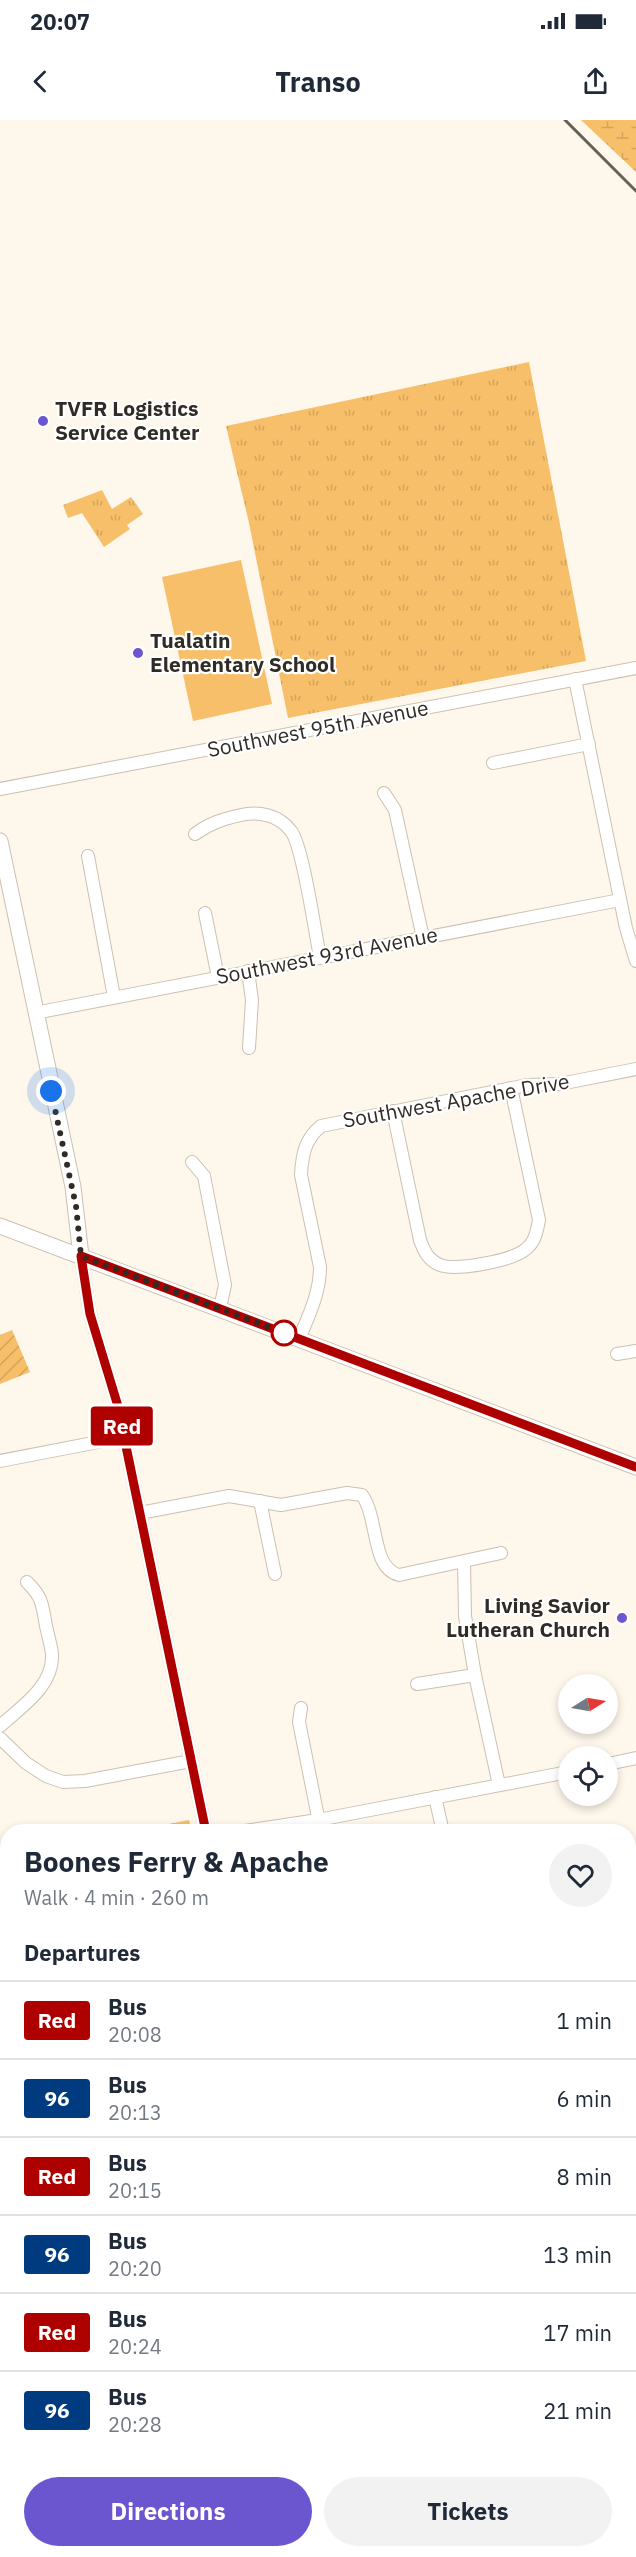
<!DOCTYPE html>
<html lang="en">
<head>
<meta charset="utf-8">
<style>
	body { margin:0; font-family:"IBM Plex Sans",sans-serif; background:#f2f2f3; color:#1f2937; height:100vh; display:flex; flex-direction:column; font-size:22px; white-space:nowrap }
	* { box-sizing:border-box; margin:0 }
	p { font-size:20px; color:#747a83 }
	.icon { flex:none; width:33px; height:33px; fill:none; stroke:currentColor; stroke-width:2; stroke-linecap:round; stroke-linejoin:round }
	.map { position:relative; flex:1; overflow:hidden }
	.drawer { position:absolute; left:0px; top:1704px; width:636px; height:734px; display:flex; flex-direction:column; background:#fff; border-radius:24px 24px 0 0; box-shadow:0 3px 9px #0003 }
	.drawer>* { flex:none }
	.badge { padding:0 12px; border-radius:4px; font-size:21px; line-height:39px }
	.needle { width:39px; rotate:79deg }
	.fabs { position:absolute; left:558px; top:1554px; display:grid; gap:12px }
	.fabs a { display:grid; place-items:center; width:60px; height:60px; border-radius:50%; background:#fff; box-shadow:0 3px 9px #0003; font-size:30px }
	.you { position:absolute; width:30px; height:30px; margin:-15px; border:4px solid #fff; border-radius:50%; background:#1a73e8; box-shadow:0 0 0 9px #1a73e833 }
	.map>.badge { position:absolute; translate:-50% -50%; box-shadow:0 0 0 3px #fff }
	h2 { padding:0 24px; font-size:22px; line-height:54px }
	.round { display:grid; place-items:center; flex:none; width:63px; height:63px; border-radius:32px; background:#f2f2f3 }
	.overview { display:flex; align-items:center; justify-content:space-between; height:102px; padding:0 24px }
	h1 { font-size:28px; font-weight:700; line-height:45px }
	.button { display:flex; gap:12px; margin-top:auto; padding:12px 24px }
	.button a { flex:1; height:69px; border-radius:36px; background:#6b56d0; color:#fff; font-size:24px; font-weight:700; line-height:69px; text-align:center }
	.button a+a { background:#f2f2f3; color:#1f2937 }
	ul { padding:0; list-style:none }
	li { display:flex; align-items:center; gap:18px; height:78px; padding:0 24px; border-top:2px solid #e0e1e3 }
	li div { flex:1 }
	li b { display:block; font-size:22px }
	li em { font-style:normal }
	li .badge { min-width:66px; font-weight:700; text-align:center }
	.status { display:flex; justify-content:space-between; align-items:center; height:42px; padding:0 30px; background:#fff; direction:ltr }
	.status svg { height:16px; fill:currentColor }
	header { display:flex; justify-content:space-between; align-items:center; height:78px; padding:0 24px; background:#fff; font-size:27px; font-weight:700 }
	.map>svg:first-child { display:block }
	.grass { fill:url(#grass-tufts) }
	.forest { fill:url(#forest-firs) }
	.wetland { fill:url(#wetland-marsh) }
	.garden { fill:url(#garden-furrows) }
	.pitch { fill:#f7bf69 }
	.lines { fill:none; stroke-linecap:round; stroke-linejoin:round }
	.minor-casing { stroke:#ccc0b0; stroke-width:14 }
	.major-casing { stroke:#ccc0b0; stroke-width:17 }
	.minor { stroke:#fff; stroke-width:12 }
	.major { stroke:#fff; stroke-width:15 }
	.rail { stroke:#645f57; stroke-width:3 }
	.line-casing { stroke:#fff; stroke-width:14 }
	.line { stroke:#af0000; stroke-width:9 }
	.walk { stroke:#302b25; stroke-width:6; stroke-dasharray:0 10.8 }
	.poi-dot { fill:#6b56d0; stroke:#fff; stroke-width:2 }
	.stop-dot { fill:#fff; stroke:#af0000; stroke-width:3 }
	.labels { text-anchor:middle; stroke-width:4.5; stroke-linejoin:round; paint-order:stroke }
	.poi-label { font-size:21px; font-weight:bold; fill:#302b25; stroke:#fff; text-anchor:start }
	.street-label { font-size:21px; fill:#302b25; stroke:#fff }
</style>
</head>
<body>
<div class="status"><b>20:07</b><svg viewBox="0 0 49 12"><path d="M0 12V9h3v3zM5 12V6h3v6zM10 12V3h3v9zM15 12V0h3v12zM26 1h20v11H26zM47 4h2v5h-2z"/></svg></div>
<header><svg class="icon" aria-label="back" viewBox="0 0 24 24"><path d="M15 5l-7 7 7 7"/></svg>Transo<svg class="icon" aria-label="share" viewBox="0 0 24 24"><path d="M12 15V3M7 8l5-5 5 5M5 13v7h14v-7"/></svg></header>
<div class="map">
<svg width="636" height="2437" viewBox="0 0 636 2437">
	<defs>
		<pattern id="grass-tufts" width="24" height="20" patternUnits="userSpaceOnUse" patternTransform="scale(1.5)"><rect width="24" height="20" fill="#f7bf69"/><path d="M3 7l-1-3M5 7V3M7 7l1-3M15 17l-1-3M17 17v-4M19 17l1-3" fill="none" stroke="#d4a45b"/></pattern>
		<pattern id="forest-firs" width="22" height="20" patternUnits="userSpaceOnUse" patternTransform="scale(1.5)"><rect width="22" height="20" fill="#f7bf69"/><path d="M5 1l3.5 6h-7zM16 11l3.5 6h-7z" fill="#d4a45b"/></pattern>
		<pattern id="wetland-marsh" width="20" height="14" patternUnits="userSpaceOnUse" patternTransform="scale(1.5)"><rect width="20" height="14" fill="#f7bf69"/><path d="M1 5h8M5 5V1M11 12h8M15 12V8" fill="none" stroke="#d4a45b"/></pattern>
		<pattern id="garden-furrows" width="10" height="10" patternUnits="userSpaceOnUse" patternTransform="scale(1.5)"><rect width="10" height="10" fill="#f7bf69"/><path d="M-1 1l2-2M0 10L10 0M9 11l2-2" fill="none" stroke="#d4a45b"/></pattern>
	</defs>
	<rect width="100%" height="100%" fill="#fef7ec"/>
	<g class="grass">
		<polygon points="529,242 586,541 288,598 249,403 226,306"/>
		<polygon points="102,370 112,389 131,377 143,394 127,405 130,409 104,427 82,393 68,398 63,385"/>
		<polygon points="189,1700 192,1711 155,1711 154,1707"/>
	</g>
	<polygon class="forest" points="253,2430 364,2430 364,2432 339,2437 216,2437"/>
	<polygon class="wetland" points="581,0 636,0 636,52"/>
	<polygon class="garden" points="12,1210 30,1252 0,1264 0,1215"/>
	<g class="pitch">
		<polygon points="241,440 272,584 193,601 162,457"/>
		<polygon points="629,2417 636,2420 636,2437 614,2437 616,2430 628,2430"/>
	</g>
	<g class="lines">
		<defs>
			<g id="minor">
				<polyline points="575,559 626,808 636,841"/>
				<polyline points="493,643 589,624"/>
				<polyline points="0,669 636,548"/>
				<polyline points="384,673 395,690 423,818"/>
				<path d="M 195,714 C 210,703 223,699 241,695 C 259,691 279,695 291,711 C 303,726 315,813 320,837"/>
				<polyline points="88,736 114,877"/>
				<polyline points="205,793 218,857"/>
				<polyline points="248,851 252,880 249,928"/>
				<polyline points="35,893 620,780"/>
				<path d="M 393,991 L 420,1120 C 424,1131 428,1140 440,1145 C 456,1151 512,1141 526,1129 C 535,1122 537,1111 539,1100 L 511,968"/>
				<polyline points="192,1042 204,1056 225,1165 220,1188"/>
				<polyline points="81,1136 90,1194 117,1283 206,1712"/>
				<path d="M 299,1219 C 309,1195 320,1173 320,1147 L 301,1055 C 302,1035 305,1019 321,1006 L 527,965 L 560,964 L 636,949"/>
				<polyline points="617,1234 636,1231"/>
				<polyline points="0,1341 124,1317"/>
				<polyline points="260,1381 275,1454"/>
				<path d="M 140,1393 L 229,1376 L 281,1385 L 347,1373 L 362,1375 C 379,1399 371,1448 399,1455 L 501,1433"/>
				<polyline points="464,1442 465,1496 475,1555 499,1665"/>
				<polyline points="417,1564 475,1555"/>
				<polyline points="301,1588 299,1602 321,1712"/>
				<path d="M 0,1606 C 21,1587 54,1566 52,1534 C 51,1525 48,1515 46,1506 C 42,1484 43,1478 27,1462"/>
				<polyline points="0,1618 26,1643 46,1656 63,1662 85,1661 191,1641"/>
				<polyline points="608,1644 636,1638"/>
				<polyline points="435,1677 443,1712"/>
				<polyline points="238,1712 318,1700 568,1652"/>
				<polyline points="628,1758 636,1757"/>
				<polyline points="0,1828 8,1826"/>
				<polyline points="628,1848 636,1847"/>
				<polyline points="0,2057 8,2055"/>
				<polyline points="628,2223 636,2221"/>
				<polyline points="0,2230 8,2230"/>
			</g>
			<g id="major">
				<polyline points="0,721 73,1067 81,1136"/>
				<polyline points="0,1106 636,1347"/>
			</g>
		</defs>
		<use href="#minor" class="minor-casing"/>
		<use href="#major" class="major-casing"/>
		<use href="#minor" class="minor"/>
		<use href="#major" class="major"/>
		<polyline class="rail" points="565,0 636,71"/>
	</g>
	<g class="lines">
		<defs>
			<polyline id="line" points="206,1712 117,1283 90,1194 81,1136 636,1347"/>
		</defs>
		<use href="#line" class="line-casing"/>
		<use href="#line" class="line"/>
		<polyline class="walk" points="51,971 76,1086 81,1136 284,1213"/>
	</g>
	<g class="poi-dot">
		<circle cx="43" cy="301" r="6"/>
		<circle cx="138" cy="533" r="6"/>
		<circle cx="622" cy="1498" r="6"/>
	</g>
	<circle class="stop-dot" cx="284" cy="1213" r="12"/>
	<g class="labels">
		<g class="poi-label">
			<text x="55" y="296">TVFR Logistics<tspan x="55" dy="24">Service Center</tspan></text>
			<text x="150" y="528">Tualatin<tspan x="150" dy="24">Elementary School</tspan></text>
			<text x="610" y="1493" text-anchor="end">Living Savior<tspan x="610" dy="24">Lutheran Church</tspan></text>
		</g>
		<g class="street-label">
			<text transform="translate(318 609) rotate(-11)" y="7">Southwest 95th Avenue</text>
			<text transform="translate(327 836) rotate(-11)" y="7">Southwest 93rd Avenue</text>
			<text transform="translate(456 981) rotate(-10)" y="7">Southwest Apache Drive</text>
		</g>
	</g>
</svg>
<div class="fabs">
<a><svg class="needle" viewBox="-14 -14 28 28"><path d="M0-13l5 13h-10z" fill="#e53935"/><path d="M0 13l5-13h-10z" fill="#747a83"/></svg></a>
<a><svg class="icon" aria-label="locate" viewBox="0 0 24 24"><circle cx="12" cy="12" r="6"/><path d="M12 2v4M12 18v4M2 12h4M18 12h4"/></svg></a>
</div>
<div class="you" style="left:51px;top:971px"></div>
<b class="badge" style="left:122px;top:1306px;background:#af0000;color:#fff">Red</b>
<section class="drawer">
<div class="overview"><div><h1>Boones Ferry &amp; Apache</h1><p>Walk · 4 min · 260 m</p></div><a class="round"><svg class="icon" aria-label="heart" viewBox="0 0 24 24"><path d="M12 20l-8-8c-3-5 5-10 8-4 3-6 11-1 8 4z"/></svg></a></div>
<h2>Departures</h2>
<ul>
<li><span class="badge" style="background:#af0000;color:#fff">Red</span><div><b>Bus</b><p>20:08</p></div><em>1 min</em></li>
<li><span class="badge" style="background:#003b80;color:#fff">96</span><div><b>Bus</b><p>20:13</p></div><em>6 min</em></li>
<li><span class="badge" style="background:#af0000;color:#fff">Red</span><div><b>Bus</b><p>20:15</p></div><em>8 min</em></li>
<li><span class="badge" style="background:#003b80;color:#fff">96</span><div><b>Bus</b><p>20:20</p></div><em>13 min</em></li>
<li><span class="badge" style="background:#af0000;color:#fff">Red</span><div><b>Bus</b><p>20:24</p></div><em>17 min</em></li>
<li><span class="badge" style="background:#003b80;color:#fff">96</span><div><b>Bus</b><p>20:28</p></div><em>21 min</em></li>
</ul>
<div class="button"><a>Directions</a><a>Tickets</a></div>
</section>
</div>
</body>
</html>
